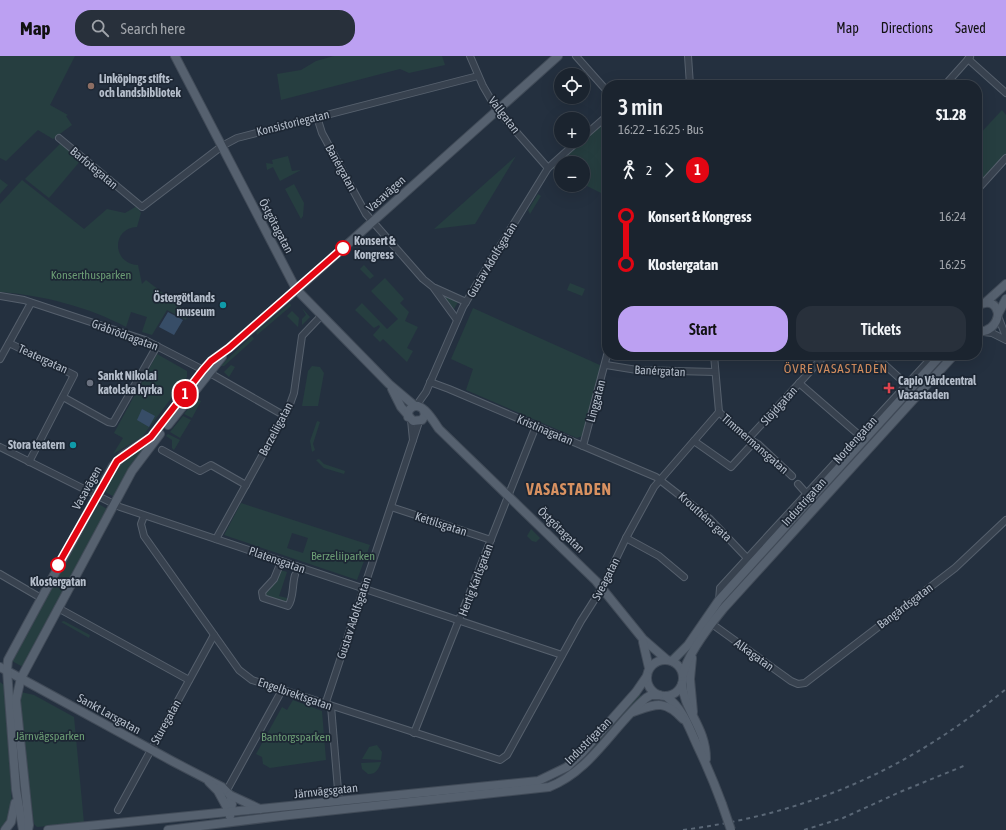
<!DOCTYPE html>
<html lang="en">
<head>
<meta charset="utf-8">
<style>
	body { margin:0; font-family:"Asap Condensed",sans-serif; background:#28303b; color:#f1f3f6; height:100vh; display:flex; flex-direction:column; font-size:15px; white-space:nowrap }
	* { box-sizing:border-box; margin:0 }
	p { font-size:13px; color:#a0a4aa }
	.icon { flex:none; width:22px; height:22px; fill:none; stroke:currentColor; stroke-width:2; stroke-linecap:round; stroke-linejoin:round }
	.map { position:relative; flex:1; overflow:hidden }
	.panel { position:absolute; left:602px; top:24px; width:380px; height:280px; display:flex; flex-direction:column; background:#1b242f; border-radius:16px; box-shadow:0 4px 16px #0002,0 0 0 1px #39414b }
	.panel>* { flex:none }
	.badge { padding:0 8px; border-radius:13px; font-size:14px; line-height:26px }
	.tools { position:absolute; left:554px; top:12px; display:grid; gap:8px }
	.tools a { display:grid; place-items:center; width:36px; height:36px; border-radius:50%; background:#1b242f; box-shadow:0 4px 16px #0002,0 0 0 1px #39414b; font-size:20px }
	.map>.badge { position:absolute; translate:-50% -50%; box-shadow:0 0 0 2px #fff }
	.legs { display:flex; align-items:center; gap:6px; height:44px; padding:0 16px; font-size:13px }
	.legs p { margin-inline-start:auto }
	.summary { display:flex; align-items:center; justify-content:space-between; height:68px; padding:0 16px }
	h1 { font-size:22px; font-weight:600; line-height:30px }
	.cta { display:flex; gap:8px; margin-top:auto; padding:8px 16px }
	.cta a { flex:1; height:46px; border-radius:16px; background:#bca0f2; color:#111; font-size:16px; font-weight:600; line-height:46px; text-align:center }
	.cta a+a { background:#28303b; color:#f1f3f6 }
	ul { padding:0 16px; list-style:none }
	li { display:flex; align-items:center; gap:14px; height:48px; font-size:15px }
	li i { display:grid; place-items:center; width:6px; height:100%; margin:0 5px; background:currentColor }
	li i::after { content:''; width:10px; height:10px; margin:-5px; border:3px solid; border-radius:50%; background:#1b242f }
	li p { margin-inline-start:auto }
	li:first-child i { background:linear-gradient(#0000 50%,currentColor 0) }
	li:last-child i { background:linear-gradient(currentColor 50%,#0000 0) }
	header { display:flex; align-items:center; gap:24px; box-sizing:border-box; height:56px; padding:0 20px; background:#bca0f2; color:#111 }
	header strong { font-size:19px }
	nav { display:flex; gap:22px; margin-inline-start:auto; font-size:14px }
	.search { width:280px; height:36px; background:#28303b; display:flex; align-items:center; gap:10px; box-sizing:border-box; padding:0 14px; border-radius:16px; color:#a0a4aa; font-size:15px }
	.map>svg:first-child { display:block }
	.green { fill:#263e40; fill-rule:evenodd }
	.water { fill:#374d67 }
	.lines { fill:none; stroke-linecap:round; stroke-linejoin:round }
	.minor-casing { stroke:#56606d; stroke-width:8 }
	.major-casing { stroke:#414b58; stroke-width:10 }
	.minor { stroke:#38424f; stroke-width:6 }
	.major { stroke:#56616f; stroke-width:8 }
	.rail { stroke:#5a6776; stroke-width:2; stroke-dasharray:4 4; stroke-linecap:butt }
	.major-bridge-casing { stroke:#414b58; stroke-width:10; stroke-linecap:butt }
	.major-bridge { stroke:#56616f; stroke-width:8 }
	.line-1-casing { stroke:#fff; stroke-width:9 }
	.line-1 { stroke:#e30613; stroke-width:6 }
	.education-dot { fill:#8d6e63; stroke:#1d2734; stroke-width:1.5 }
	.stop-1-dot { fill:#fff; stroke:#e30613; stroke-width:2 }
	.culture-dot { fill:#0f9aa8; stroke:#1d2734; stroke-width:1.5 }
	.worship-dot { fill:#6b7280; stroke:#1d2734; stroke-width:1.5 }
	.health-dot { fill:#e0444e; stroke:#1d2734; stroke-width:1.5 }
	.labels { text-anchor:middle; stroke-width:3.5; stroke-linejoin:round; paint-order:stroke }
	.poi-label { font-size:12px; font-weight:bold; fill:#b4bdca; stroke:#1d2734; text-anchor:start }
	.street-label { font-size:12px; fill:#b4bdca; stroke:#1d2734 }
	.stop-label { font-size:12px; font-weight:bold; fill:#b4bdca; stroke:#1d2734; text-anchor:start }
	.park-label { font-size:12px; fill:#6b9c74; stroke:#1d2734 }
	.neighbourhood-label { font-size:13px; letter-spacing:1px; fill:#d89161; stroke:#1d2734 }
	.district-label { font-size:16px; font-weight:bold; letter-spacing:1px; fill:#d89161; stroke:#1d2734 }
</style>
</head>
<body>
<header>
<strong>Map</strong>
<div class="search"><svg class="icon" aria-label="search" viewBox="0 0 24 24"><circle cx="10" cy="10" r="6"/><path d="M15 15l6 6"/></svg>Search here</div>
<nav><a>Map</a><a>Directions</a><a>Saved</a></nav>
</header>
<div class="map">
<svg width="1006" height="774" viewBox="0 0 1006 774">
	<rect width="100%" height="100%" fill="#24303f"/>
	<g class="green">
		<polygon points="0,0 75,0 50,49 68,59 66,60 72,69 53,83 38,74 6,105 0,102"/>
		<polygon points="334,0 442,0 445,9 409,17 400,13 281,44 277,18 301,14 316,5"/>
		<polygon points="1002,54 1006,59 1006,98 977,129 977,81"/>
		<polygon points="607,64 607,140 583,128 583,107 561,107 561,117 552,112"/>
		<polygon points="61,87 81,104 49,142 25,123"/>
		<polygon points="288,100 292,115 301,114 280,125 273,111 267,114 266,107 273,108 272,104"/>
		<polygon points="516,100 475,168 434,173"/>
		<polygon points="0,123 8,129 0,138"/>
		<path d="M 22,124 L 84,173 L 107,153 L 125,157 L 137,150 L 141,157 L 137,171 C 111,172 112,208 138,209 L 142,228 L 146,224 L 189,257 L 186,264 L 167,254 L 152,279 L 142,276 L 147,261 L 131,256 L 126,271 C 89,251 42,239 0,236 L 0,148 Z"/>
		<polygon points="294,128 304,147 303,160 301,163 285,133"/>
		<polygon points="538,138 541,140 530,158 528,154"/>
		<polygon points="364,209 374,220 370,223 360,213"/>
		<polygon points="385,222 404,243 400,247 409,256 405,265 418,271 407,292 413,295 407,306 383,283 380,286 373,279 380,271 379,269 374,272 355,254 362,247 387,273 398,263 371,235"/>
		<polygon points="570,227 585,233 582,240 567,234"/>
		<polygon points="439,234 458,246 454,253 438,236"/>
		<polygon points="290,247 291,250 257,279 256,276"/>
		<polygon points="302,252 310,261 302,269 302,263 306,259"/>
		<polygon points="473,252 602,310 582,380 577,382 466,334 473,313 451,303"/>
		<polygon points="292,255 299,262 298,271 287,260"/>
		<polygon points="252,280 254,283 224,310 220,310"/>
		<polygon points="157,298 187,315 187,321 142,381 113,398 123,382 114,377"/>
		<polygon points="231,309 235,311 229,321 224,316"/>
		<polygon points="312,310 320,311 324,317 318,350 302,350 308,315"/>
		<polygon points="196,343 201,345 192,362 184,358"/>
		<polygon points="183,360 191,364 180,382 170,376"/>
		<polygon points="317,365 320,366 313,388 315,394 312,396 310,385"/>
		<polygon points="168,378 180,384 174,394 172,392 172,384 166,380"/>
		<polygon points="148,387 116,442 102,434 119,405"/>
		<polygon points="319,403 324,408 345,415 344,418 324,412 316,404"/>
		<polygon points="95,446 109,454 23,611 10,604"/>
		<path d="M 241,447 L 370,489 L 357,524 L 224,479 ZM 292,477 L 308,482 L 303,497 L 287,492 Z"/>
		<polygon points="531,473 540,482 536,486 532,485 527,480"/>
		<polygon points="281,514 287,516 279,540 287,542 287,547 265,540 266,536 277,524"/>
		<polygon points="64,565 90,579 89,582 61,566"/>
		<polygon points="0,626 4,629 12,747 7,766 0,772"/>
		<polygon points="21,636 34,639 74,661 84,767 37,771 34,768 20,652"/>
		<polygon points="638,637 642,641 593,693 592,692 595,687"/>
		<polygon points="293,644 322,655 326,704 270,712 263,708 262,701 256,698 282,651 287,654"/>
		<polygon points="377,689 382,696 381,704 362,703 369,691"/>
		<path d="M 381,706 C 379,713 375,719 368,718 L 362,713 L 361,707 Z"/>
	</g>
	<g class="water">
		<polygon points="168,256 183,264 174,279 159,271"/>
		<polygon points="142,353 155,360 149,371 137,364"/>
	</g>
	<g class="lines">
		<defs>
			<g id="minor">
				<polyline points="470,0 483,30 497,54 548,112"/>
				<polyline points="576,0 607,35"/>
				<polyline points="688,0 690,29"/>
				<polyline points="968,3 1006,37"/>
				<polyline points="945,29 970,1"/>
				<polyline points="317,61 322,77 366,158 423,223 433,231 457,264"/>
				<polyline points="583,81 607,60"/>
				<polyline points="59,82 142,151 222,90 237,82 478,20"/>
				<polyline points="977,134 1006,102"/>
				<polyline points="435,232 466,246"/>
				<polyline points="0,240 24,244 145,284 215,320 285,360"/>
				<polyline points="998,260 1006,281"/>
				<polyline points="984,276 992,277 1006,284"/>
				<polyline points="9,287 74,319 29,406"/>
				<polyline points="714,299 719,356"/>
				<polyline points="874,299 906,328"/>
				<polyline points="0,303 31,247"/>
				<polyline points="606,309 637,314 715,316"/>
				<polyline points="430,326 449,333 656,421 710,463 747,502"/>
				<polyline points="799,327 859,379"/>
				<polyline points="63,341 108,366 113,367 157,290"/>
				<polyline points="416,350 426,336 463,251 478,226 548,112 578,85"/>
				<polyline points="719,356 748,383 758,388 792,420"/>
				<polyline points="411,364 413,384"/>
				<polyline points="748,383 825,299"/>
				<polyline points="694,385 731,411 754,386"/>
				<polyline points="583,390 607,299"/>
				<polyline points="0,391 120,451 562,599"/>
				<polyline points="162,394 200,415 211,409 246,429"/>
				<polyline points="798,428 806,437"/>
				<polyline points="391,451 491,484"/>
				<polyline points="144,460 141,468 144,480 239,614 252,624 271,630 500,704 507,699 581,565 602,532 626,482 654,431 719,356"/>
				<polyline points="626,482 659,500 684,521"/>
				<polyline points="216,483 289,351 294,337 302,280 321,260"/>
				<path d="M 281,506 L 274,523 L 262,536 L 263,542 L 288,550 C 294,543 292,528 295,519"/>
				<polyline points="0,518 41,542"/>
				<polyline points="719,544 720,532 934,299"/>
				<polyline points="58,552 189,624"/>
				<polyline points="712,568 791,625 798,628 805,627 955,512 1006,464"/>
				<polyline points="325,649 419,366"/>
				<polyline points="331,650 339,746"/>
				<polyline points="414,677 536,370"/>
				<polyline points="227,734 282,634"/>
				<polyline points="118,754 214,579"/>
			</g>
			<g id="major">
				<polyline points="175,0 296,233 389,328 415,350"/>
				<polyline points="986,246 1006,228"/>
				<path d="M 977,250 C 987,244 996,246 998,258 C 997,269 988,277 977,275"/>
				<polyline points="998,258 1006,243"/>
				<polyline points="392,333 401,351 413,365 422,364 425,359 424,355"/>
				<path d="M 408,361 C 408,357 408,354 411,352 C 421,343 434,366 439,373 L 596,525 L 643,583 L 666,603"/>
				<polyline points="168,369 222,301"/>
				<polyline points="643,586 649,612"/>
				<polyline points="692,602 690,623 693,656"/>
				<circle cx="665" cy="622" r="18"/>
				<polyline points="672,605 688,589 719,544 941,299"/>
				<polyline points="0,611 172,705 222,731 230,739 232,748 230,760"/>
				<path d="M 683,618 C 688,597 710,569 723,553 L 954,299"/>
				<path d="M 682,628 C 684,655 706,671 706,703"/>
				<path d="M 666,640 C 684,654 689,672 698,691 C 707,710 715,729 722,748"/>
				<path d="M 633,656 C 656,648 664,643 683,663"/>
				<polyline points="209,726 218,735 230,757"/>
				<polyline points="230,739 260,753"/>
				<polyline points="5,774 11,766 15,747"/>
				<polyline points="23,774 16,734 7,614 8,604 113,410 124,399 151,381 211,305 229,292 304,227 558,0"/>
				<polyline points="28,774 29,769 16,644 21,622 132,415 160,378"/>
				<polyline points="48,774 538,725 567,711 582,697 636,636 647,620"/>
				<path d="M 168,774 L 289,759 L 549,731 C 591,715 613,670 646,642 L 651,639 L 659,639"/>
			</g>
		</defs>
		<use href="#minor" class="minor-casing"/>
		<use href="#major" class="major-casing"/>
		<use href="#minor" class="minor"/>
		<use href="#major" class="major"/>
		<g class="rail">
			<path d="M 683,774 C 810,757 908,714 1006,633"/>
			<polyline points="804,774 843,762 900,736 966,709"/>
		</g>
		<defs>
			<polyline id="major-bridge" points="722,748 731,774"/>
		</defs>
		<use href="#major-bridge" class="major-bridge-casing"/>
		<use href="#major-bridge" class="major-bridge"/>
	</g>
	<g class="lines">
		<defs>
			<polyline id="line-1" points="58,509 117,405 151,381 203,314 211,305 229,292 343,192"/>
		</defs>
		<use href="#line-1" class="line-1-casing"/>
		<use href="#line-1" class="line-1"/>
	</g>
	<circle class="education-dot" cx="91" cy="30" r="4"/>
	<g class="stop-1-dot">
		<circle cx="343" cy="192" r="7"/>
		<circle cx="58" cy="509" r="7"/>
	</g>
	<g class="culture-dot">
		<circle cx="223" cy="249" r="4"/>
		<circle cx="73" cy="389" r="4"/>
	</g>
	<circle class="worship-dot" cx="90" cy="327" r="4"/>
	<path class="health-dot" d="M887 326h4v4h4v4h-4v4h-4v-4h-4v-4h4z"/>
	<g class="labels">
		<g class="poi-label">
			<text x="99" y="27">Linköpings stifts-<tspan x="99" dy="14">och landsbibliotek</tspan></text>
			<text x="215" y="246" text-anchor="end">Östergötlands<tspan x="215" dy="14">museum</tspan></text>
			<text x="98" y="324">Sankt Nikolai<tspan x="98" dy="14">katolska kyrka</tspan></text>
			<text x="898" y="329">Capio Vårdcentral<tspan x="898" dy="14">Vasastaden</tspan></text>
			<text x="65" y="393" text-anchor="end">Stora teatern</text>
		</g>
		<g class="street-label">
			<text transform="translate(504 59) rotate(52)" y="4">Vallgatan</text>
			<text transform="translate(293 67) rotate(-14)" y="4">Konsistoriegatan</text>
			<text transform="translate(94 112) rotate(40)" y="4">Barfotegatan</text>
			<text transform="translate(341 112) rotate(61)" y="4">Banérgatan</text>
			<text transform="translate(386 138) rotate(-42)" y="4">Vasavägen</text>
			<text transform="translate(276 170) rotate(62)" y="4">Östgötagatan</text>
			<text transform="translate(492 204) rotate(-59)" y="4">Gustav Adolfsgatan</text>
			<text transform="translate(125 279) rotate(20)" y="4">Gråbrödragatan</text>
			<text transform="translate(43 303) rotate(25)" y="4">Teatergatan</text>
			<text transform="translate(660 315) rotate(3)" y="4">Banérgatan</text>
			<text transform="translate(596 345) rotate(-75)" y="4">Linggatan</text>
			<text transform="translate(779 350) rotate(-48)" y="4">Slöjdgatan</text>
			<text transform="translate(276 373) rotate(-62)" y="4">Berzeliigatan</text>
			<text transform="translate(545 374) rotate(23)" y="4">Kristinagatan</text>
			<text transform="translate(855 384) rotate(-48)" y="4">Nordengatan</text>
			<text transform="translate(755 388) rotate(41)" y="4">Timmermansgatan</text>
			<text transform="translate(87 432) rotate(-61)" y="4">Vasavägen</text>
			<text transform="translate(804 446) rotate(-48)" y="4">Industrigatan</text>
			<text transform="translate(705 461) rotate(42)" y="4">Krouthéns gata</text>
			<text transform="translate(441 468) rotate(18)" y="4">Kettilsgatan</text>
			<text transform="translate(561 474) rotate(44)" y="4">Östgötagatan</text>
			<text transform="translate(277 504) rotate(19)" y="4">Platensgatan</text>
			<text transform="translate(606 523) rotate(-63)" y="4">Sveagatan</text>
			<text transform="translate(476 524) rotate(-69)" y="4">Hertig Karlsgatan</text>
			<text transform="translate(905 550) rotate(-37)" y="4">Bangårdsgatan</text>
			<text transform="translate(354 562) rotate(-72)" y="4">Gustav Adolfsgatan</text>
			<text transform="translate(754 599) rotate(36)" y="4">Alkagatan</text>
			<text transform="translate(295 638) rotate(19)" y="4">Engelbrektsgatan</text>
			<text transform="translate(109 658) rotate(29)" y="4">Sankt Larsgatan</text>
			<text transform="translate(166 666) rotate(-61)" y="4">Sturegatan</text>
			<text transform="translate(588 685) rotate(-45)" y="4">Industrigatan</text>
			<text transform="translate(326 735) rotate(-6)" y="4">Järnvägsgatan</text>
		</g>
		<g class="stop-label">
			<text x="354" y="189">Konsert &amp;<tspan x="354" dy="14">Kongress</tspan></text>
			<text x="58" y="530" text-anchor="middle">Klostergatan</text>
		</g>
		<g class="park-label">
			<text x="91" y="223">Konserthusparken</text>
			<text x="343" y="504">Berzeliiparken</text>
			<text x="50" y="684">Järnvägsparken</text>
			<text x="296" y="685">Bantorgsparken</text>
		</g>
		<g class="neighbourhood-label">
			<text x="836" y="317">ÖVRE VASASTADEN</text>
		</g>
		<g class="district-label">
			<text x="569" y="439">VASASTADEN</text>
		</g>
	</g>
</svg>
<div class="tools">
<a><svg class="icon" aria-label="locate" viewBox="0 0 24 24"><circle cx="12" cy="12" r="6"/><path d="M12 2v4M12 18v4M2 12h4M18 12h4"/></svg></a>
<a>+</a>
<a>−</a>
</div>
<b class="badge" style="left:185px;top:338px;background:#e30613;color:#fff">1</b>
<section class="panel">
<div class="summary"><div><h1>3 min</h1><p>16:22 – 16:25 · Bus</p></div><b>$1.28</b></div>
<div class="legs"><svg class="icon" aria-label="walk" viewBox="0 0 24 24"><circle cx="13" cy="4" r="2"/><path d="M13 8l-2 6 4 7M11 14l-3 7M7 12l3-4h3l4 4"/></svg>2<svg class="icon" aria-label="forward" viewBox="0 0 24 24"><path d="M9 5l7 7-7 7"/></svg><b class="badge" style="background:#e30613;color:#fff">1</b></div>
<ul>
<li><i style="color:#e30613"></i><b>Konsert &amp; Kongress</b><p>16:24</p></li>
<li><i style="color:#e30613"></i><b>Klostergatan</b><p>16:25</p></li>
</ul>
<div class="cta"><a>Start</a><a>Tickets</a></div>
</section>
</div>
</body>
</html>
